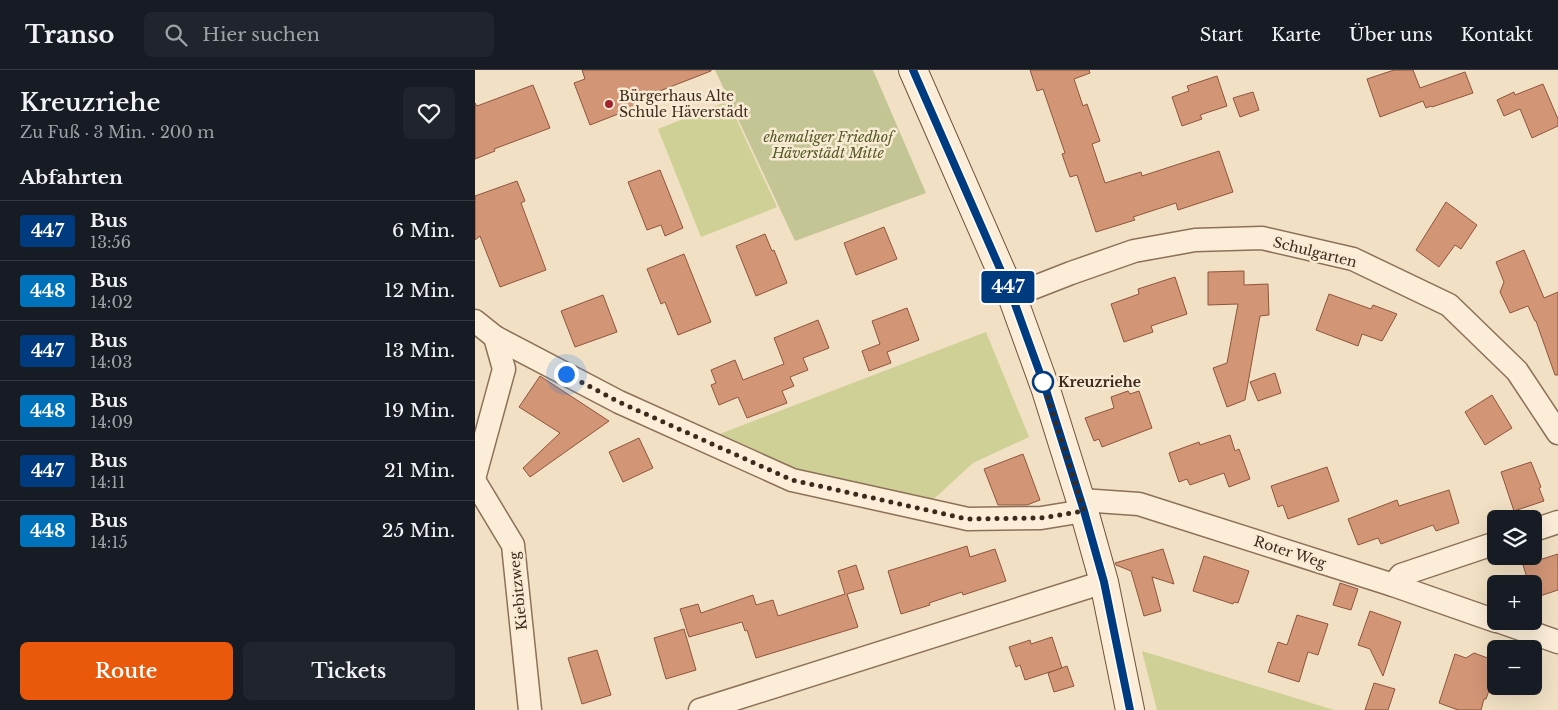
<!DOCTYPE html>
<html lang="de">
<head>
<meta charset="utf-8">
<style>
	body { margin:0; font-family:"Libre Baskerville",serif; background:#20242c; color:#f1f3f6; height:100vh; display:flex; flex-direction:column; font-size:19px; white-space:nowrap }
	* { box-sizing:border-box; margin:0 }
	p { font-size:16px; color:#9ea1a6 }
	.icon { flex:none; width:28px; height:28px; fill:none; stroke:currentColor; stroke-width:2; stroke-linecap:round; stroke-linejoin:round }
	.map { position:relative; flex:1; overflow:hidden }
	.side { display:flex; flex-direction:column; background:#171b24; width:475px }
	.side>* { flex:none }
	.badge { padding:0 10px; border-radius:4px; font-size:18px; line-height:32px }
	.tools { position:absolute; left:1012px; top:440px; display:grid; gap:10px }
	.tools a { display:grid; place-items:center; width:55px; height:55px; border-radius:8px; background:#171b24; box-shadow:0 5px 20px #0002; font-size:25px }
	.you { position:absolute; width:25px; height:25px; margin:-12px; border:4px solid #fff; border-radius:50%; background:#1a73e8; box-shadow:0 0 0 8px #1a73e833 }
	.map>.badge { position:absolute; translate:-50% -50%; box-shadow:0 0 0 2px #fff }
	h2 { padding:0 20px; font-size:19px; line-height:45px }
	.round { display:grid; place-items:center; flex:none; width:52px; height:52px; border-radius:8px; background:#20242c }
	.summary { display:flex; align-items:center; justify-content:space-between; height:85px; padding:0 20px }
	h1 { font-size:24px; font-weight:600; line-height:38px }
	.primary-button { display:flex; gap:10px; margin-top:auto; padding:10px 20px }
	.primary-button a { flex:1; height:58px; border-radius:8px; background:#ea580c; color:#fff; font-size:20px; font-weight:600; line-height:58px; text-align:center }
	.primary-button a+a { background:#20242c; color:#f1f3f6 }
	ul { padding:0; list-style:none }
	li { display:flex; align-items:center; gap:15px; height:60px; padding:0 20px; border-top:1px solid #363941 }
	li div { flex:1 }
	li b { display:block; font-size:19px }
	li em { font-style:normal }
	li .badge { min-width:55px; font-weight:700; text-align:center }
	header { display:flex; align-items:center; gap:30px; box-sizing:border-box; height:70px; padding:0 25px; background:#171b24; border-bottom:1px solid #363941 }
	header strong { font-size:24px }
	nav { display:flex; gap:28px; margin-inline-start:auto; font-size:18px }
	.search { width:350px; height:45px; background:#20242c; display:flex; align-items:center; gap:12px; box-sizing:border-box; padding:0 18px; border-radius:8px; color:#9ea1a6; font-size:19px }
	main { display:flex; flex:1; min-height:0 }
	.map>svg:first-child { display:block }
	.green { fill:#ced096 }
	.cemetery { fill:#c3c595 }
	.building { fill:#d29576; stroke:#8e563c }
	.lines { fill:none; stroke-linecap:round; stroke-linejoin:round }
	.minor-casing { stroke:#8d7058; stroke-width:25 }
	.secondary-casing { stroke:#6f513b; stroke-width:30 }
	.minor { stroke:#fbedd7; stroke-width:22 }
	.secondary { stroke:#fbedd7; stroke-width:28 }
	.line-casing { stroke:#fff; stroke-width:11 }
	.line { stroke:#003b80; stroke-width:8 }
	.walk { stroke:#3c2a1d; stroke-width:5; stroke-dasharray:0 9 }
	.poi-dot { fill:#a1232e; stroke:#f8ead3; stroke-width:2 }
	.stop-dot { fill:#fff; stroke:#003b80; stroke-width:2.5 }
	.labels { text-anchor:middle; stroke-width:5; stroke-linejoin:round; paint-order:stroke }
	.poi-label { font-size:14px; fill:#3c2a1d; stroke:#f8ead3; text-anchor:start }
	.park-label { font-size:14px; font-style:italic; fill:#505a22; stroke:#f8ead3 }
	.street-label { font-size:14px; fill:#3c2a1d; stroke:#f8ead3 }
	.stop-label { font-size:14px; font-weight:bold; fill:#3c2a1d; stroke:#f8ead3; text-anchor:start }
</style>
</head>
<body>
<header>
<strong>Transo</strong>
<div class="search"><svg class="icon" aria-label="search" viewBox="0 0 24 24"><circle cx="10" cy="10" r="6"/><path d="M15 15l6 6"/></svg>Hier suchen</div>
<nav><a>Start</a><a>Karte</a><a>Über uns</a><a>Kontakt</a></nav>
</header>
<main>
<section class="side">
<div class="summary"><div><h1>Kreuzriehe</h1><p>Zu Fuß · 3 Min. · 200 m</p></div><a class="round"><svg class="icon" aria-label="heart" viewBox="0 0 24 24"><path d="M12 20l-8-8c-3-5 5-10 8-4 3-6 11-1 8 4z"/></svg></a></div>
<h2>Abfahrten</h2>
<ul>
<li><span class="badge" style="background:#003b80;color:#fff">447</span><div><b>Bus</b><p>13:56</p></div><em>6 Min.</em></li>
<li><span class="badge" style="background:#0072bc;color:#fff">448</span><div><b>Bus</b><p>14:02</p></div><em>12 Min.</em></li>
<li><span class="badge" style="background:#003b80;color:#fff">447</span><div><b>Bus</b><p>14:03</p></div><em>13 Min.</em></li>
<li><span class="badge" style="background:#0072bc;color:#fff">448</span><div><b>Bus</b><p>14:09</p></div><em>19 Min.</em></li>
<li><span class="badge" style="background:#003b80;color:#fff">447</span><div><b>Bus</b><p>14:11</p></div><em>21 Min.</em></li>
<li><span class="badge" style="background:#0072bc;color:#fff">448</span><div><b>Bus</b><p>14:15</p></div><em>25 Min.</em></li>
</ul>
<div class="primary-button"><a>Route</a><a>Tickets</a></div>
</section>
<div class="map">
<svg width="1083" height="640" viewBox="0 0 1083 640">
	<rect width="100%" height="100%" fill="#f1e0c3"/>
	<g class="green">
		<polygon points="253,31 302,137 226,167 183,59"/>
		<polygon points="511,262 554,367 498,393 438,448 237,367"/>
		<polygon points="667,581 859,640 682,640"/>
	</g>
	<polygon class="cemetery" points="240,0 398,0 451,123 320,171"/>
	<g class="building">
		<polygon points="107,0 236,0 236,1 159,31 161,37 115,55 99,13 110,9"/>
		<polygon points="555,0 614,0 615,3 599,9 608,36 612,34 625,71 617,74 630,113 666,102 667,106 744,81 758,122 703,140 701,133 658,147 660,150 621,162 602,105 595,107 587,84 590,83 568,19 562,21"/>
		<polygon points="919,0 938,0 945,18 990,2 998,23 957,37 956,36 951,38 948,31 905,47 892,9"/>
		<polygon points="742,6 752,36 725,45 727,49 707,56 697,27 714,21 712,16"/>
		<polygon points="1068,14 1083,49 1083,56 1057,68 1045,39 1029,46 1022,30 1039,22 1040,25"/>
		<polygon points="58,15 75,58 19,79 20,81 0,89 0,33 2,36"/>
		<polygon points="778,22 784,40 765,47 758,28"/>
		<polygon points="185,100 208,158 190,166 186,155 172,160 153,112"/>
		<polygon points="42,111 50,131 46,133 71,200 25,217 5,166 0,170 0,126"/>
		<polygon points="971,132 1002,155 986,179 980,175 964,197 941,180"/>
		<polygon points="409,157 422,189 381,205 369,173"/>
		<polygon points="290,164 297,181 299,180 312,213 281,226 261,176"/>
		<polygon points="1049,180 1069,228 1083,222 1083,305 1080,305 1061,251 1060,251 1053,236 1035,243 1025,222 1029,212 1021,192"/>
		<polygon points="209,184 236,252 203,265 190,232 186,234 172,199"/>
		<polygon points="769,201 769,215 793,214 794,245 785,246 770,330 752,337 738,298 752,293 763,234 733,235 733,202"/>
		<polygon points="700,207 712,244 676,256 678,262 649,272 636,234 664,224 663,219"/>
		<polygon points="854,224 896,239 898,235 922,244 907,271 887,264 883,276 841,260"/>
		<polygon points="128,225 142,262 100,277 86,241"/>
		<polygon points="432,238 444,270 412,282 416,293 394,301 387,281 405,274 397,251"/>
		<polygon points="343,250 354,278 328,288 333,300 315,307 319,316 307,321 312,333 272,348 263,327 244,335 236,315 241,313 236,300 260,290 268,310 309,294 299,268"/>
		<polygon points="800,303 806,323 783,331 775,312"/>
		<polygon points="65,306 134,351 55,407 48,398 85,363 44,337"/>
		<polygon points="653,321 655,324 664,321 677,358 627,377 624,369 619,371 610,348 639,338 636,327"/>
		<polygon points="1017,325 1037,358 1010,375 990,342"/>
		<polygon points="755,365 760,381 764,379 775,409 754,417 749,403 715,415 712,409 704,412 694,383 724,372 725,375"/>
		<polygon points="164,368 178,398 148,412 134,382"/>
		<polygon points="548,384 565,430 552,435 523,435 509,399"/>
		<polygon points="1056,392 1066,417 1064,418 1069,431 1039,441 1026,402"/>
		<polygon points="852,397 864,431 813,449 808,435 803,437 796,416"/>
		<polygon points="974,420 984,453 961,461 958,455 906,474 903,468 883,475 873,449 922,430 924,436"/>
		<polygon points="492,476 495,487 520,479 531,511 488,525 487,522 454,533 455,535 426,544 413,501"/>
		<polygon points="688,479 699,514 677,507 686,541 669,546 656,501 641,495 640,493"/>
		<polygon points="1083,484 1083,520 1059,528 1059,514 1054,514 1048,495"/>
		<polygon points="729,486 774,501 763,533 759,532 758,534 718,521"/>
		<polygon points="381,495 389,519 372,524 383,557 281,588 272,560 270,561 267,552 214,567 205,539 223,534 226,543 278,525 281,535 298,530 303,546 370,524 363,501"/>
		<polygon points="865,513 883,519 876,540 858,535"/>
		<polygon points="895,541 926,552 908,606 895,579 883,575"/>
		<polygon points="822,545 853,554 843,585 833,582 824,612 793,602 803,572 812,575"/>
		<polygon points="209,559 221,600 191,609 179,568"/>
		<polygon points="577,567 587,598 550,610 545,595 541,597 534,577 555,570 556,574"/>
		<polygon points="122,580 136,625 107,634 93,588"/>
		<polygon points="999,583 1021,591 1021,601 1011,629 1009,629 1006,640 983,640 964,633 980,584 991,588"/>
		<polygon points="592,596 599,616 579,622 573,603"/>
		<polygon points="899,613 920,619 913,640 890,640"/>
	</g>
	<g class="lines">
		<defs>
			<g id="minor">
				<polyline points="537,226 596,203 659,181 720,170 787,168 878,189 974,235 1042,301 1083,363"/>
				<polyline points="0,251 20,267 144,332 317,410 493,449 566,448 609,441"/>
				<polyline points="0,405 29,299 20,267"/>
				<polyline points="0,412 38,475 55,640"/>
				<polyline points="606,430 664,434 918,515 1021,551"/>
				<polyline points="1059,460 1083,452"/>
				<polyline points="918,515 926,505 1021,473"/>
				<polyline points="1023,551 1083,572"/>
				<polyline points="225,640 629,512"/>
			</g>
			<polyline id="secondary" points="438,0 537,226 571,320 609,441 629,512 655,640"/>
		</defs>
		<use href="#minor" class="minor-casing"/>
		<use href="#secondary" class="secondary-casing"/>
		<use href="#minor" class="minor"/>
		<use href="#secondary" class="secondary"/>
	</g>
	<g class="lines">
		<defs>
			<polyline id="line" points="438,0 537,226 571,320 609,441 629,512 655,640"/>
		</defs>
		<use href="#line" class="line-casing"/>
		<use href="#line" class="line"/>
		<polyline class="walk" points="91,304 144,332 317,410 492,449 566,448 609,441 568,312"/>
	</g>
	<circle class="poi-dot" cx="134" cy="34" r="5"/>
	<circle class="stop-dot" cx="568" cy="312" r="10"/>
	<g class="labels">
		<g class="poi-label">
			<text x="144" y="31">Bürgerhaus Alte<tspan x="144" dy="16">Schule Häverstädt</tspan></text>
		</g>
		<g class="park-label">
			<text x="353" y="72">ehemaliger Friedhof<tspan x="353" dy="16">Häverstädt Mitte</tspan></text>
		</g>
		<g class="street-label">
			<text transform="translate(840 182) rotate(14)" y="5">Schulgarten</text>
			<text transform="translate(815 482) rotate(18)" y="5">Roter Weg</text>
			<text transform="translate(43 521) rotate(-96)" y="5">Kiebitzweg</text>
		</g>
		<g class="stop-label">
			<text x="583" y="317">Kreuzriehe</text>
		</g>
	</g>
</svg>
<div class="tools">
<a><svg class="icon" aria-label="layers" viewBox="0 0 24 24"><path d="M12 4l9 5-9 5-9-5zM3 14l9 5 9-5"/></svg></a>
<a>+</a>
<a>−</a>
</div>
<div class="you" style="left:91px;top:304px"></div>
<b class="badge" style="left:533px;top:217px;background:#003b80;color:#fff">447</b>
</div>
</main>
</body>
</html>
